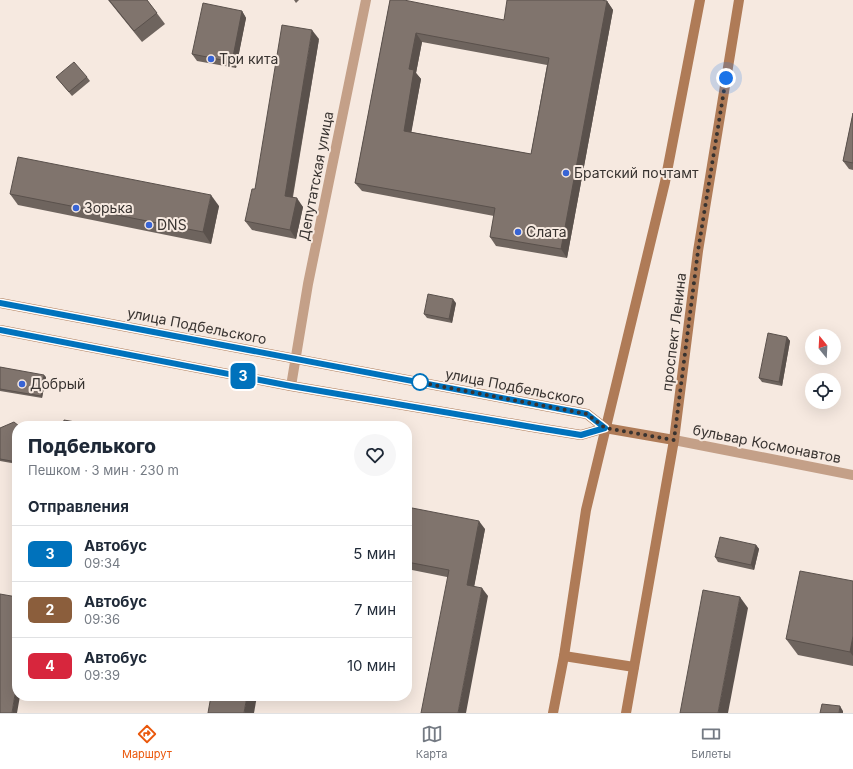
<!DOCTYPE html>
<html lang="ru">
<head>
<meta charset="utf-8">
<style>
	body { margin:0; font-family:Inter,sans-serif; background:#f6f6f7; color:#1f2937; height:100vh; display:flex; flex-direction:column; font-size:15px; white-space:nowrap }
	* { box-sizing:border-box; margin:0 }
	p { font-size:13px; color:#747a83 }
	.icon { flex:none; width:22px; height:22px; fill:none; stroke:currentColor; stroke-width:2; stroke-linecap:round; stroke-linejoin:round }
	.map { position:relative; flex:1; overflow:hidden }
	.panel { position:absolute; left:12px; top:421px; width:400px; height:280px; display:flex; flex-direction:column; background:#fff; border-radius:16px; box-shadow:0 4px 16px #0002 }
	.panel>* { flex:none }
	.badge { padding:0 8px; border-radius:6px; font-size:14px; line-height:26px }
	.needle { width:26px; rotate:342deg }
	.fabs { position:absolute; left:805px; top:329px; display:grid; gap:8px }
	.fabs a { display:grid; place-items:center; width:36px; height:36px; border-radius:50%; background:#fff; box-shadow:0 4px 16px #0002; font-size:20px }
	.you { position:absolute; width:20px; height:20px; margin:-10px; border:3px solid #fff; border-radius:50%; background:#1a73e8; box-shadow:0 0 0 6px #1a73e833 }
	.map>.badge { position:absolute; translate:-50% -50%; box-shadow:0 0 0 2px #fff }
	h2 { padding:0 16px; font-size:15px; line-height:36px }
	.round { display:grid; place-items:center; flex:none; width:42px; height:42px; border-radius:21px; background:#f6f6f7 }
	.summary { display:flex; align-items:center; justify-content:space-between; height:68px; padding:0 16px }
	h1 { font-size:19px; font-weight:800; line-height:30px }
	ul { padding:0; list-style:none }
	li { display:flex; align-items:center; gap:12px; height:56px; padding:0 16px; border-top:1px solid #e0e1e3 }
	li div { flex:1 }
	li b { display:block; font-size:15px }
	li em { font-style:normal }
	li .badge { min-width:44px; font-weight:700; text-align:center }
	.tabs { display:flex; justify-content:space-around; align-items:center; height:56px; border-top:1px solid #e0e1e3; background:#fff; font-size:11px; color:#747a83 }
	.tabs a { display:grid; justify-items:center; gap:2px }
	.tabs .active { color:#ea580c }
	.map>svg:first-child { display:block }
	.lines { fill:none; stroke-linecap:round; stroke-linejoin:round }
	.tertiary { stroke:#c4a088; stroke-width:10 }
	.secondary { stroke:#af7b57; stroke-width:10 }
	.wall { fill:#6e645e; fill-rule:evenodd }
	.shaded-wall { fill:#5a514c }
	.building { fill:#80746d; stroke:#5a514c; fill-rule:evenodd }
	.line-casing { stroke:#fff; stroke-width:9 }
	.line { stroke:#0072bc; stroke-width:6 }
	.walk { stroke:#383330; stroke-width:4; stroke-dasharray:0 7.2 }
	.poi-dot { fill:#3864d4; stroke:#f6e9e0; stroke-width:1.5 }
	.stop-dot { fill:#fff; stroke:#0072bc; stroke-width:2 }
	.labels { text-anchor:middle; stroke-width:4; stroke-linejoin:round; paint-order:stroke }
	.poi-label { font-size:14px; fill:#383330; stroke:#f6e9e0; text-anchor:start }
	.street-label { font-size:14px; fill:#383330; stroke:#f6e9e0 }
</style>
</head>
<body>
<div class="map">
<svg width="853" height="713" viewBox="0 0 853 713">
	<rect width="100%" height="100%" fill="#f6e9e0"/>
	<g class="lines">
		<g class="tertiary">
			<polyline points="291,386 308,284 366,0"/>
			<polyline points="674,440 853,475"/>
		</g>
		<g class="secondary">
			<polyline points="0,303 587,414 605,428"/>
			<polyline points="0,330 291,386 538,428 581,435 605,428 674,440"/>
			<polyline points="564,656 634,667"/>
			<polyline points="553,713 564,656 586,510 665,182 700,0"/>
			<polyline points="626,713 674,440 698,251 739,0"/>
		</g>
	</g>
	<g class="wall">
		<polygon points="108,0 147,0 165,24 142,42"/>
		<polygon points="294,0 299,0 296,3"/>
		<path d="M 390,0 L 504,20 L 607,1 L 613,10 L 567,258 L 496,246 L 490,237 L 494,216 L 362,191 L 355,183 ZM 422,42 L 547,65 L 531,154 L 411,132 L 421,79 L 416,73 Z"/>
		<polygon points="242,11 246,18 236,68 197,61 192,54"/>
		<polygon points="319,39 293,197 303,207 296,239 252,230 245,221 255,189"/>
		<polygon points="56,77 87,77 90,81 72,96"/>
		<polygon points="853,113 853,170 849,169 843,161"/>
		<polygon points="10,194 219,206 211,244 18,205"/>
		<polygon points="456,303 452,323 427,318 424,314"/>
		<polygon points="787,337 790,341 782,386 762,382 759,378"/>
		<polygon points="0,367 46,377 42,398 0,391"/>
		<polygon points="17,426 17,464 0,461 0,428"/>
		<polygon points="407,507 485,529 474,586 488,596 447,577 407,569"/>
		<polygon points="756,545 759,549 754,570 718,562 715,557"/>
		<polygon points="853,581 853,666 798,655 786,639"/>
	</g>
	<g class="shaded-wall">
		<polygon points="607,1 613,10 567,258 561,249"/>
		<polygon points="242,11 246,18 236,68 232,62"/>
		<polygon points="312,30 319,39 291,205 285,196"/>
		<polygon points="416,33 422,42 416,73 421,79 410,140 404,131 409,69"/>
		<polygon points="211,195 219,206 211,244 203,232"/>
		<polygon points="297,198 303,207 296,239 290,230"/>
		<polygon points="453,299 456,303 452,323 449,319"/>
		<polygon points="787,337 790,341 782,386 779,382"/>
		<polygon points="44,375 46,377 42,398 41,396"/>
		<polygon points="479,521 485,529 473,593 467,585"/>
		<polygon points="756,545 759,549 754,570 751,565"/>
		<polygon points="482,588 488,596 466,713 458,713"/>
		<polygon points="740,597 748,608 728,713 718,713"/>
		<polygon points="853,636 853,656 850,652"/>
		<polygon points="17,682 17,696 20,696 17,713 12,713"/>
		<polygon points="247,696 257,696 254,713 244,713"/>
		<polygon points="840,706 843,711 843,713 839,713"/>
	</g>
	<g class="building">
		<polygon points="109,0 147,0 157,13 134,31"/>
		<path d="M 390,0 L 404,0 L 504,20 L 507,0 L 601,0 L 607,1 L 561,249 L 490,237 L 495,208 L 355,183 ZM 416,33 L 549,58 L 531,154 L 404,131 L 414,70 L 409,69 Z"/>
		<polygon points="203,3 242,11 232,62 192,54"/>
		<polygon points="282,25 312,30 285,196 297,198 290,230 245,221 252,189 255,189"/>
		<polygon points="74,62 87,77 69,92 56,77"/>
		<polygon points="853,113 853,163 843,161"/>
		<polygon points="18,157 211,195 203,232 10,194"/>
		<polygon points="428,294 453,299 449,319 424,314"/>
		<polygon points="768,333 787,337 779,382 759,378"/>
		<polygon points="0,367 44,375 41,396 0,389"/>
		<polygon points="64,420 98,426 63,426"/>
		<polygon points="14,422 19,426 17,426 17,462 0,459 0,428"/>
		<polygon points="407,507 479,521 467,585 482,588 458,713 421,713 449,570 407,562"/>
		<polygon points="720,537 756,545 751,565 715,557"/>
		<polygon points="800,571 853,581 853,636 850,652 786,639"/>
		<polygon points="703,590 740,597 718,713 680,713"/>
		<polygon points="0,594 17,597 17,682 12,713 0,713"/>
		<polygon points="211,696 247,696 244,713 208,713"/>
		<polygon points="822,704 840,706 839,713 820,713"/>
	</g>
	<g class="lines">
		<defs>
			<polyline id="line" points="0,303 587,414 605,428 581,435 538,428 291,386 0,330"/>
		</defs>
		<use href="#line" class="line-casing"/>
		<use href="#line" class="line"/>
		<polyline class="walk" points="420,382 418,382 587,414 605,428 674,440 698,251 726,78"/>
	</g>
	<g class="poi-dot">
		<circle cx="211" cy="59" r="4"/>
		<circle cx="566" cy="173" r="4"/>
		<circle cx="76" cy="208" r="4"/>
		<circle cx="149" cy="225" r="4"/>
		<circle cx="518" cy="232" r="4"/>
		<circle cx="22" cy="384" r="4"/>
	</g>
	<circle class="stop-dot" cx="420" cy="382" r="8"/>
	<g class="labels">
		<g class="poi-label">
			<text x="219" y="64">Три кита</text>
			<text x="574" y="178">Братский почтамт</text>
			<text x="84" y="213">Зорька</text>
			<text x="157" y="230">DNS</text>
			<text x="526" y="237">Слата</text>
			<text x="30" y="389">Добрый</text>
		</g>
		<g class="street-label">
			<text transform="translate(316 176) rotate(-79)" y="5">Депутатская улица</text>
			<text transform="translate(197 326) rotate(11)" y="5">улица Подбельского</text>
			<text transform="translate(674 332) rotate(-83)" y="5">проспект Ленина</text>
			<text transform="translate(515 387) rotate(11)" y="5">улица Подбельского</text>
			<text transform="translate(767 444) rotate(11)" y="5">бульвар Космонавтов</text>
		</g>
	</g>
</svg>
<div class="fabs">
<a><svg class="needle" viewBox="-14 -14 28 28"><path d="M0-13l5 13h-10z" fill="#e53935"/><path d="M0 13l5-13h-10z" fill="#747a83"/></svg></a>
<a><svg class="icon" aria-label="locate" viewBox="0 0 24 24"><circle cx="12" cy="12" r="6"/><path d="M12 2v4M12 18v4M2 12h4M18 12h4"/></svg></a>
</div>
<div class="you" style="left:726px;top:78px"></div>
<b class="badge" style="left:243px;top:376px;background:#0072bc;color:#fff">3</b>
<section class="panel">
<div class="summary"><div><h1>Подбелького</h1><p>Пешком · 3 мин · 230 m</p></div><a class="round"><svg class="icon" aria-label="heart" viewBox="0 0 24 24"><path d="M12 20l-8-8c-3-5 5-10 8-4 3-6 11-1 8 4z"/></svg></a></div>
<h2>Отправления</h2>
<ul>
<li><span class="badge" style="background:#0072bc;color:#fff">3</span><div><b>Автобус</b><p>09:34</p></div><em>5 мин</em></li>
<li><span class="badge" style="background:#8b5e3c;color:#fff">2</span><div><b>Автобус</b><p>09:36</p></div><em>7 мин</em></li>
<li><span class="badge" style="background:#d7263d;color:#fff">4</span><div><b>Автобус</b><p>09:39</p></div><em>10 мин</em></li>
</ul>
</section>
</div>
<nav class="tabs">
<a class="active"><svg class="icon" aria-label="directions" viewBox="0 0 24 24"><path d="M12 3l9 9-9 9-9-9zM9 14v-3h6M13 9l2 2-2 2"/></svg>Маршрут</a>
<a><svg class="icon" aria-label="map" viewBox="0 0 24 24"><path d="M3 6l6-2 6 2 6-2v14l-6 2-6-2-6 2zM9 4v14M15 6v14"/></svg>Карта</a>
<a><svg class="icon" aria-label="tickets" viewBox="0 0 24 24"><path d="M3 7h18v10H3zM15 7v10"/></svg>Билеты</a>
</nav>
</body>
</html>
